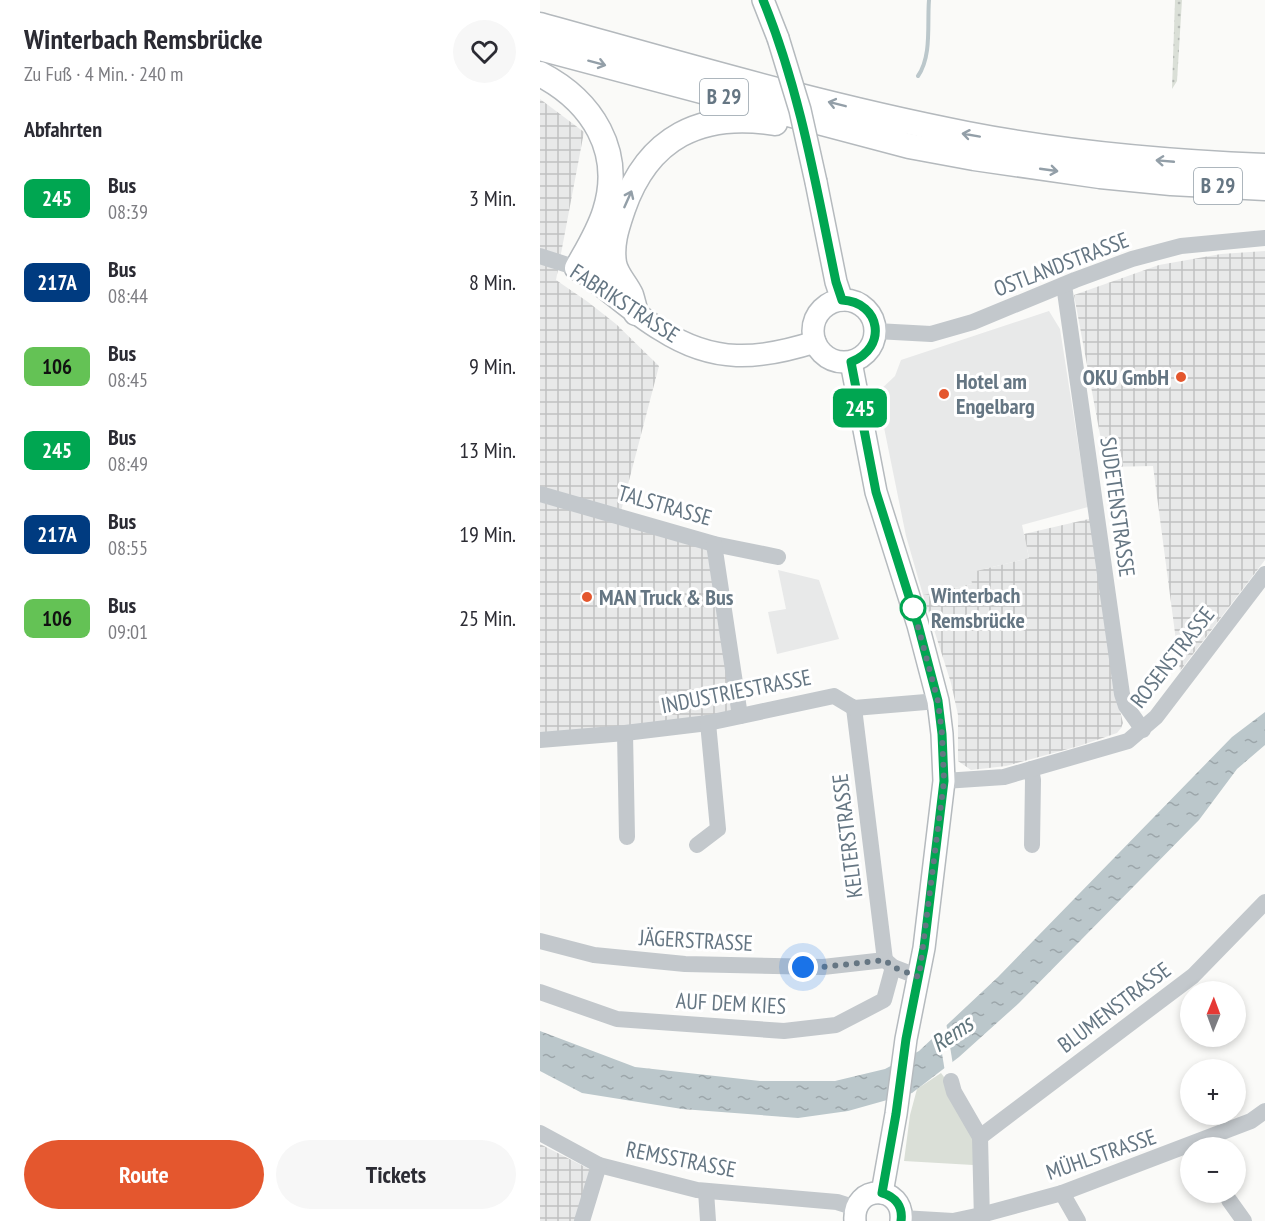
<!DOCTYPE html>
<html lang="de">
<head>
<meta charset="utf-8">
<style>
	body { margin:0; font-family:"PT Sans Narrow",sans-serif; background:#f7f7f7; color:#2b2b33; height:100vh; display:flex; flex-direction:column; font-size:22px; white-space:nowrap }
	* { box-sizing:border-box; margin:0 }
	p { font-size:20px; color:#7c7c81 }
	.icon { flex:none; width:33px; height:33px; fill:none; stroke:currentColor; stroke-width:2; stroke-linecap:round; stroke-linejoin:round }
	.map { position:relative; flex:1; overflow:hidden }
	.details { display:flex; flex-direction:column; background:#fff; width:540px }
	.details>* { flex:none }
	.badge { padding:0 12px; border-radius:9px; font-size:21px; line-height:39px }
	.needle { width:39px; rotate:1deg }
	.tools { position:absolute; left:640px; top:981px; display:grid; gap:12px }
	.tools a { display:grid; place-items:center; width:66px; height:66px; border-radius:50%; background:#fff; box-shadow:0 3px 9px #0003; font-size:30px }
	.you { position:absolute; width:30px; height:30px; margin:-15px; border:4px solid #fff; border-radius:50%; background:#1a73e8; box-shadow:0 0 0 9px #1a73e833 }
	.map>.badge { position:absolute; translate:-50% -50%; box-shadow:0 0 0 3px #fff }
	h2 { padding:0 24px; font-size:22px; line-height:54px }
	.round { display:grid; place-items:center; flex:none; width:63px; height:63px; border-radius:32px; background:#f7f7f7 }
	.overview { display:flex; align-items:center; justify-content:space-between; height:102px; padding:0 24px }
	h1 { font-size:28px; font-weight:800; line-height:45px }
	.button { display:flex; gap:12px; margin-top:auto; padding:12px 24px }
	.button a { flex:1; height:69px; border-radius:36px; background:#e4572e; color:#fff; font-size:24px; font-weight:800; line-height:69px; text-align:center }
	.button a+a { background:#f7f7f7; color:#2b2b33 }
	ul { padding:0; list-style:none }
	li { display:flex; align-items:center; gap:18px; height:84px; padding:0 24px }
	li div { flex:1 }
	li b { display:block; font-size:22px }
	li em { font-style:normal }
	li .badge { min-width:66px; font-weight:700; text-align:center }
	main { display:flex; flex:1; min-height:0 }
	.map>svg:first-child { display:block }
	.built { fill:#e8e9e9 }
	.industrial { fill:url(#industrial-grid) }
	.grass { fill:url(#grass-dots) }
	.park { fill:#dadfd7 }
	.water { fill:url(#water-ripples) }
	.pier { fill:#fafaf8 }
	.lines { fill:none; stroke-linecap:round; stroke-linejoin:round }
	.stream { stroke:#bbc7cb; stroke-width:4 }
	.major-casing { stroke:#b5babe; stroke-width:24 }
	.highway-casing { stroke:#b4b9bd; stroke-width:27 }
	.minor { stroke:#c3c8cc; stroke-width:16 }
	.major { stroke:#fff; stroke-width:21 }
	.highway { stroke:#fff; stroke-width:24 }
	.major-bridge-casing { stroke:#b5babe; stroke-width:24; stroke-linecap:butt }
	.major-bridge { stroke:#fff; stroke-width:21 }
	.oneway { stroke:#939fa8 }
	.line-casing { stroke:#fff; stroke-width:14 }
	.line { stroke:#00a651; stroke-width:9 }
	.walk { stroke:#657683; stroke-width:6; stroke-dasharray:0 10.8 }
	.poi-dot { fill:#e4572e; stroke:#fff; stroke-width:2 }
	.stop-dot { fill:#fff; stroke:#00a651; stroke-width:3 }
	.labels { text-anchor:middle; stroke-width:6; stroke-linejoin:round; paint-order:stroke }
	.shield { fill:#fff; stroke:#939fa8; stroke-width:1.5 }
	.shield-label { font-size:21px; font-weight:bold; fill:#657683 }
	.street-label { font-size:22px; fill:#657683; stroke:#fff }
	.poi-label { font-size:22px; font-weight:bold; fill:#657683; stroke:#fff; text-anchor:start }
	.stop-label { font-size:22px; font-weight:bold; fill:#657683; stroke:#fff; text-anchor:start }
	.water-label { font-size:24px; font-style:italic; fill:#60757c; stroke:#fff }
</style>
</head>
<body>
<main>
<section class="details">
<div class="overview"><div><h1>Winterbach Remsbrücke</h1><p>Zu Fuß · 4 Min. · 240 m</p></div><a class="round"><svg class="icon" aria-label="heart" viewBox="0 0 24 24"><path d="M12 20l-8-8c-3-5 5-10 8-4 3-6 11-1 8 4z"/></svg></a></div>
<h2>Abfahrten</h2>
<ul>
<li><span class="badge" style="background:#00a651;color:#fff">245</span><div><b>Bus</b><p>08:39</p></div><em>3 Min.</em></li>
<li><span class="badge" style="background:#003b80;color:#fff">217A</span><div><b>Bus</b><p>08:44</p></div><em>8 Min.</em></li>
<li><span class="badge" style="background:#64c255;color:#111">106</span><div><b>Bus</b><p>08:45</p></div><em>9 Min.</em></li>
<li><span class="badge" style="background:#00a651;color:#fff">245</span><div><b>Bus</b><p>08:49</p></div><em>13 Min.</em></li>
<li><span class="badge" style="background:#003b80;color:#fff">217A</span><div><b>Bus</b><p>08:55</p></div><em>19 Min.</em></li>
<li><span class="badge" style="background:#64c255;color:#111">106</span><div><b>Bus</b><p>09:01</p></div><em>25 Min.</em></li>
</ul>
<div class="button"><a>Route</a><a>Tickets</a></div>
</section>
<div class="map">
<svg width="725" height="1221" viewBox="0 0 725 1221">
	<defs>
		<pattern id="industrial-grid" width="8" height="8" patternUnits="userSpaceOnUse" patternTransform="scale(1.5)"><rect width="8" height="8" fill="#e8e9e9"/><path d="M0 4h8M4 0v8" fill="none" stroke="#c0c1c2"/></pattern>
		<pattern id="grass-dots" width="8" height="8" patternUnits="userSpaceOnUse" patternTransform="scale(1.5)"><rect width="8" height="8" fill="#dadfd7"/><path d="M2 2h.1M6 6h.1" fill="none" stroke="#b4b9b4" stroke-width="1.8" stroke-linecap="round"/></pattern>
		<pattern id="water-ripples" width="26" height="14" patternUnits="userSpaceOnUse" patternTransform="scale(1.5)"><rect width="26" height="14" fill="#bbc7cb"/><path d="M2 4q2-2 4 0t4 0M15 11q2-2 4 0t4 0" fill="none" stroke="#9ca6aa"/></pattern>
	</defs>
	<rect width="100%" height="100%" fill="#fafaf8"/>
	<g class="built">
		<polygon points="509,311 520,329 548,507 482,525 489,558 436,571 432,584 383,595 366,536 337,393 355,376 361,360"/>
		<polygon points="238,570 279,580 299,639 237,654 228,612 246,609"/>
	</g>
	<g class="industrial">
		<polygon points="0,99 44,132 16,280 48,302 76,324 119,366 80,515 168,545 195,711 168,719 0,735"/>
		<polygon points="725,251 725,560 640,671 613,466 566,467 534,295 619,265 681,254"/>
		<polygon points="553,518 576,694 583,723 581,728 577,733 539,746 466,766 431,770 418,761 418,715 411,683 383,595 432,584 431,577 436,571 489,558 484,534"/>
		<polygon points="0,1144 57,1173 45,1221 0,1221"/>
	</g>
	<polygon class="grass" points="635,0 642,0 637,81 632,89"/>
	<polygon class="park" points="401,1073 404,1077 409,1098 436,1142 433,1165 364,1161 370,1115 377,1089"/>
	<polygon class="water" points="725,712 725,745 697,769 659,820 479,1003 419,1057 372,1093 308,1111 258,1118 142,1109 42,1093 0,1071 0,1031 95,1067 220,1081 295,1081 345,1069 379,1051 458,977 692,737"/>
	<polygon class="pier" points="406,1022 413,1065 405,1072 398,1029"/>
	<g class="lines">
		<path class="stream" d="M 378,76 C 392,56 387,24 389,0"/>
		<defs>
			<g id="major">
				<polyline points="223,0 238,38"/>
				<polyline points="276,182 296,282 302,300"/>
				<path d="M 40,270 C 68,289 92,313 121,330 C 174,364 218,360 275,342"/>
				<circle cx="304" cy="331" r="31"/>
				<polyline points="311,362 336,492 378,625 398,701 402,734 404,781 384,948 366,1039 356,1114 342,1193"/>
				<path d="M 315,1221 C 312,1183 365,1184 361,1221"/>
			</g>
			<g id="highway">
				<path d="M 0,25 C 141,64 283,106 427,134 C 525,153 625,162 725,166"/>
				<polyline points="0,48 369,146 434,158 560,176 631,183 725,188"/>
				<path d="M 0,74 C 52,101 84,151 65,211 C 59,231 47,250 37,268"/>
				<polyline points="53,279 72,241"/>
				<path d="M 96,313 C 94,307 93,301 91,295 C 86,284 76,275 74,263 C 71,243 77,227 83,209 C 108,137 161,111 235,123"/>
			</g>
		</defs>
		<use href="#major" class="major-casing"/>
		<use href="#highway" class="highway-casing"/>
		<g class="minor">
			<polyline points="0,256 37,268"/>
			<polyline points="524,285 582,694 586,706 603,730"/>
			<polyline points="336,331 391,334 433,322 535,280 592,259 641,246 725,238"/>
			<polyline points="0,494 174,544 238,557"/>
			<polyline points="174,544 200,716"/>
			<polyline points="314,708 345,960"/>
			<polyline points="85,733 87,837"/>
			<polyline points="0,740 85,733 168,723 294,696 314,708 398,701"/>
			<polyline points="491,769 493,780 492,845"/>
			<polyline points="404,781 464,777 588,741 616,717 725,574"/>
			<polyline points="157,845 178,829 168,723"/>
			<polyline points="0,941 54,955 145,964 283,967 345,960 353,967 379,977"/>
			<polyline points="0,992 77,1019 244,1031 296,1025 344,1000 353,967"/>
			<polyline points="411,1081 414,1092 440,1137 442,1221"/>
			<polyline points="0,1133 59,1165 157,1190 297,1202 316,1208"/>
			<polyline points="440,1137 653,976 725,902"/>
			<polyline points="166,1191 168,1221"/>
			<polyline points="522,1193 538,1221"/>
			<polyline points="689,1200 704,1221"/>
			<polyline points="362,1218 413,1221 441,1215 522,1193 711,1121 725,1111"/>
			<polyline points="42,1221 59,1165"/>
		</g>
		<use href="#major" class="major"/>
		<use href="#highway" class="highway"/>
		<defs>
			<polyline id="major-bridge" points="238,38 260,110 276,182"/>
		</defs>
		<use href="#major-bridge" class="major-bridge-casing"/>
		<use href="#major-bridge" class="major-bridge"/>
	</g>
	<defs><path id="oneway-shaft" d="M-6 0H5M1.5-3L5.5 0L1.5 3" fill="none" stroke-width="1.6" stroke-linecap="round" stroke-linejoin="round" transform="scale(1.5)"/></defs>
	<g class="oneway">
		<use href="#oneway-shaft" transform="translate(57 63) rotate(15)"/>
		<use href="#oneway-shaft" transform="translate(297 104) rotate(-166)"/>
		<use href="#oneway-shaft" transform="translate(431 135) rotate(-170)"/>
		<use href="#oneway-shaft" transform="translate(625 161) rotate(-175)"/>
		<use href="#oneway-shaft" transform="translate(509 170) rotate(8)"/>
		<use href="#oneway-shaft" transform="translate(88 199) rotate(-66)"/>
	</g>
	<g class="lines">
		<defs>
			<path id="line" d="M 223,0 C 260,90 276,186 296,282 L 302,300 C 341,302 348,348 311,362 L 336,492 L 378,625 L 398,701 L 402,734 L 404,781 L 384,948 L 366,1039 L 356,1114 L 342,1193 C 356,1197 363,1207 361,1221"/>
		</defs>
		<use href="#line" class="line-casing"/>
		<use href="#line" class="line"/>
		<polyline class="walk" points="263,967 283,967 345,960 353,967 379,977 404,781 402,734 398,701 373,608"/>
	</g>
	<g class="poi-dot">
		<circle cx="641" cy="377" r="6"/>
		<circle cx="404" cy="394" r="6"/>
		<circle cx="47" cy="597" r="6"/>
	</g>
	<circle class="stop-dot" cx="373" cy="608" r="12"/>
	<g class="labels">
		<g class="shield">
			<rect x="160" y="79" width="48" height="36" rx="4.5"/>
			<rect x="654" y="168" width="48" height="36" rx="4.5"/>
		</g>
		<g class="shield-label">
			<text x="184" y="104">B 29</text>
			<text x="678" y="193">B 29</text>
		</g>
		<g class="street-label">
			<text transform="translate(521 264) rotate(-21)" y="8">OSTLANDSTRASSE</text>
			<text transform="translate(85 303) rotate(33)" y="8">FABRIKSTRASSE</text>
			<text transform="translate(125 505) rotate(16)" y="8">TALSTRASSE</text>
			<text transform="translate(578 507) rotate(82)" y="8">SUDETENSTRASSE</text>
			<text transform="translate(632 657) rotate(-52)" y="8">ROSENSTRASSE</text>
			<text transform="translate(196 691) rotate(-11)" y="8">INDUSTRIESTRASSE</text>
			<text transform="translate(307 836) rotate(-97)" y="8">KELTERSTRASSE</text>
			<text transform="translate(156 940) rotate(3)" y="8">JÄGERSTRASSE</text>
			<text transform="translate(191 1003) rotate(3)" y="8">AUF DEM KIES</text>
			<text transform="translate(574 1007) rotate(-37)" y="8">BLUMENSTRASSE</text>
			<text transform="translate(561 1154) rotate(-19)" y="8">MÜHLSTRASSE</text>
			<text transform="translate(141 1159) rotate(11)" y="8">REMSSTRASSE</text>
		</g>
		<g class="poi-label">
			<text x="629" y="385" text-anchor="end">OKU GmbH</text>
			<text x="416" y="389">Hotel am<tspan x="416" dy="25">Engelbarg</tspan></text>
			<text x="59" y="605">MAN Truck &amp; Bus</text>
		</g>
		<g class="stop-label">
			<text x="391" y="603">Winterbach<tspan x="391" dy="25">Remsbrücke</tspan></text>
		</g>
		<g class="water-label">
			<text transform="translate(412 1034) rotate(-34)" y="8">Rems</text>
		</g>
	</g>
</svg>
<div class="tools">
<a><svg class="needle" viewBox="-14 -14 28 28"><path d="M0-13l5 13h-10z" fill="#e53935"/><path d="M0 13l5-13h-10z" fill="#7c7c81"/></svg></a>
<a>+</a>
<a>−</a>
</div>
<div class="you" style="left:263px;top:967px"></div>
<b class="badge" style="left:320px;top:408px;background:#00a651;color:#fff">245</b>
</div>
</main>
</body>
</html>
